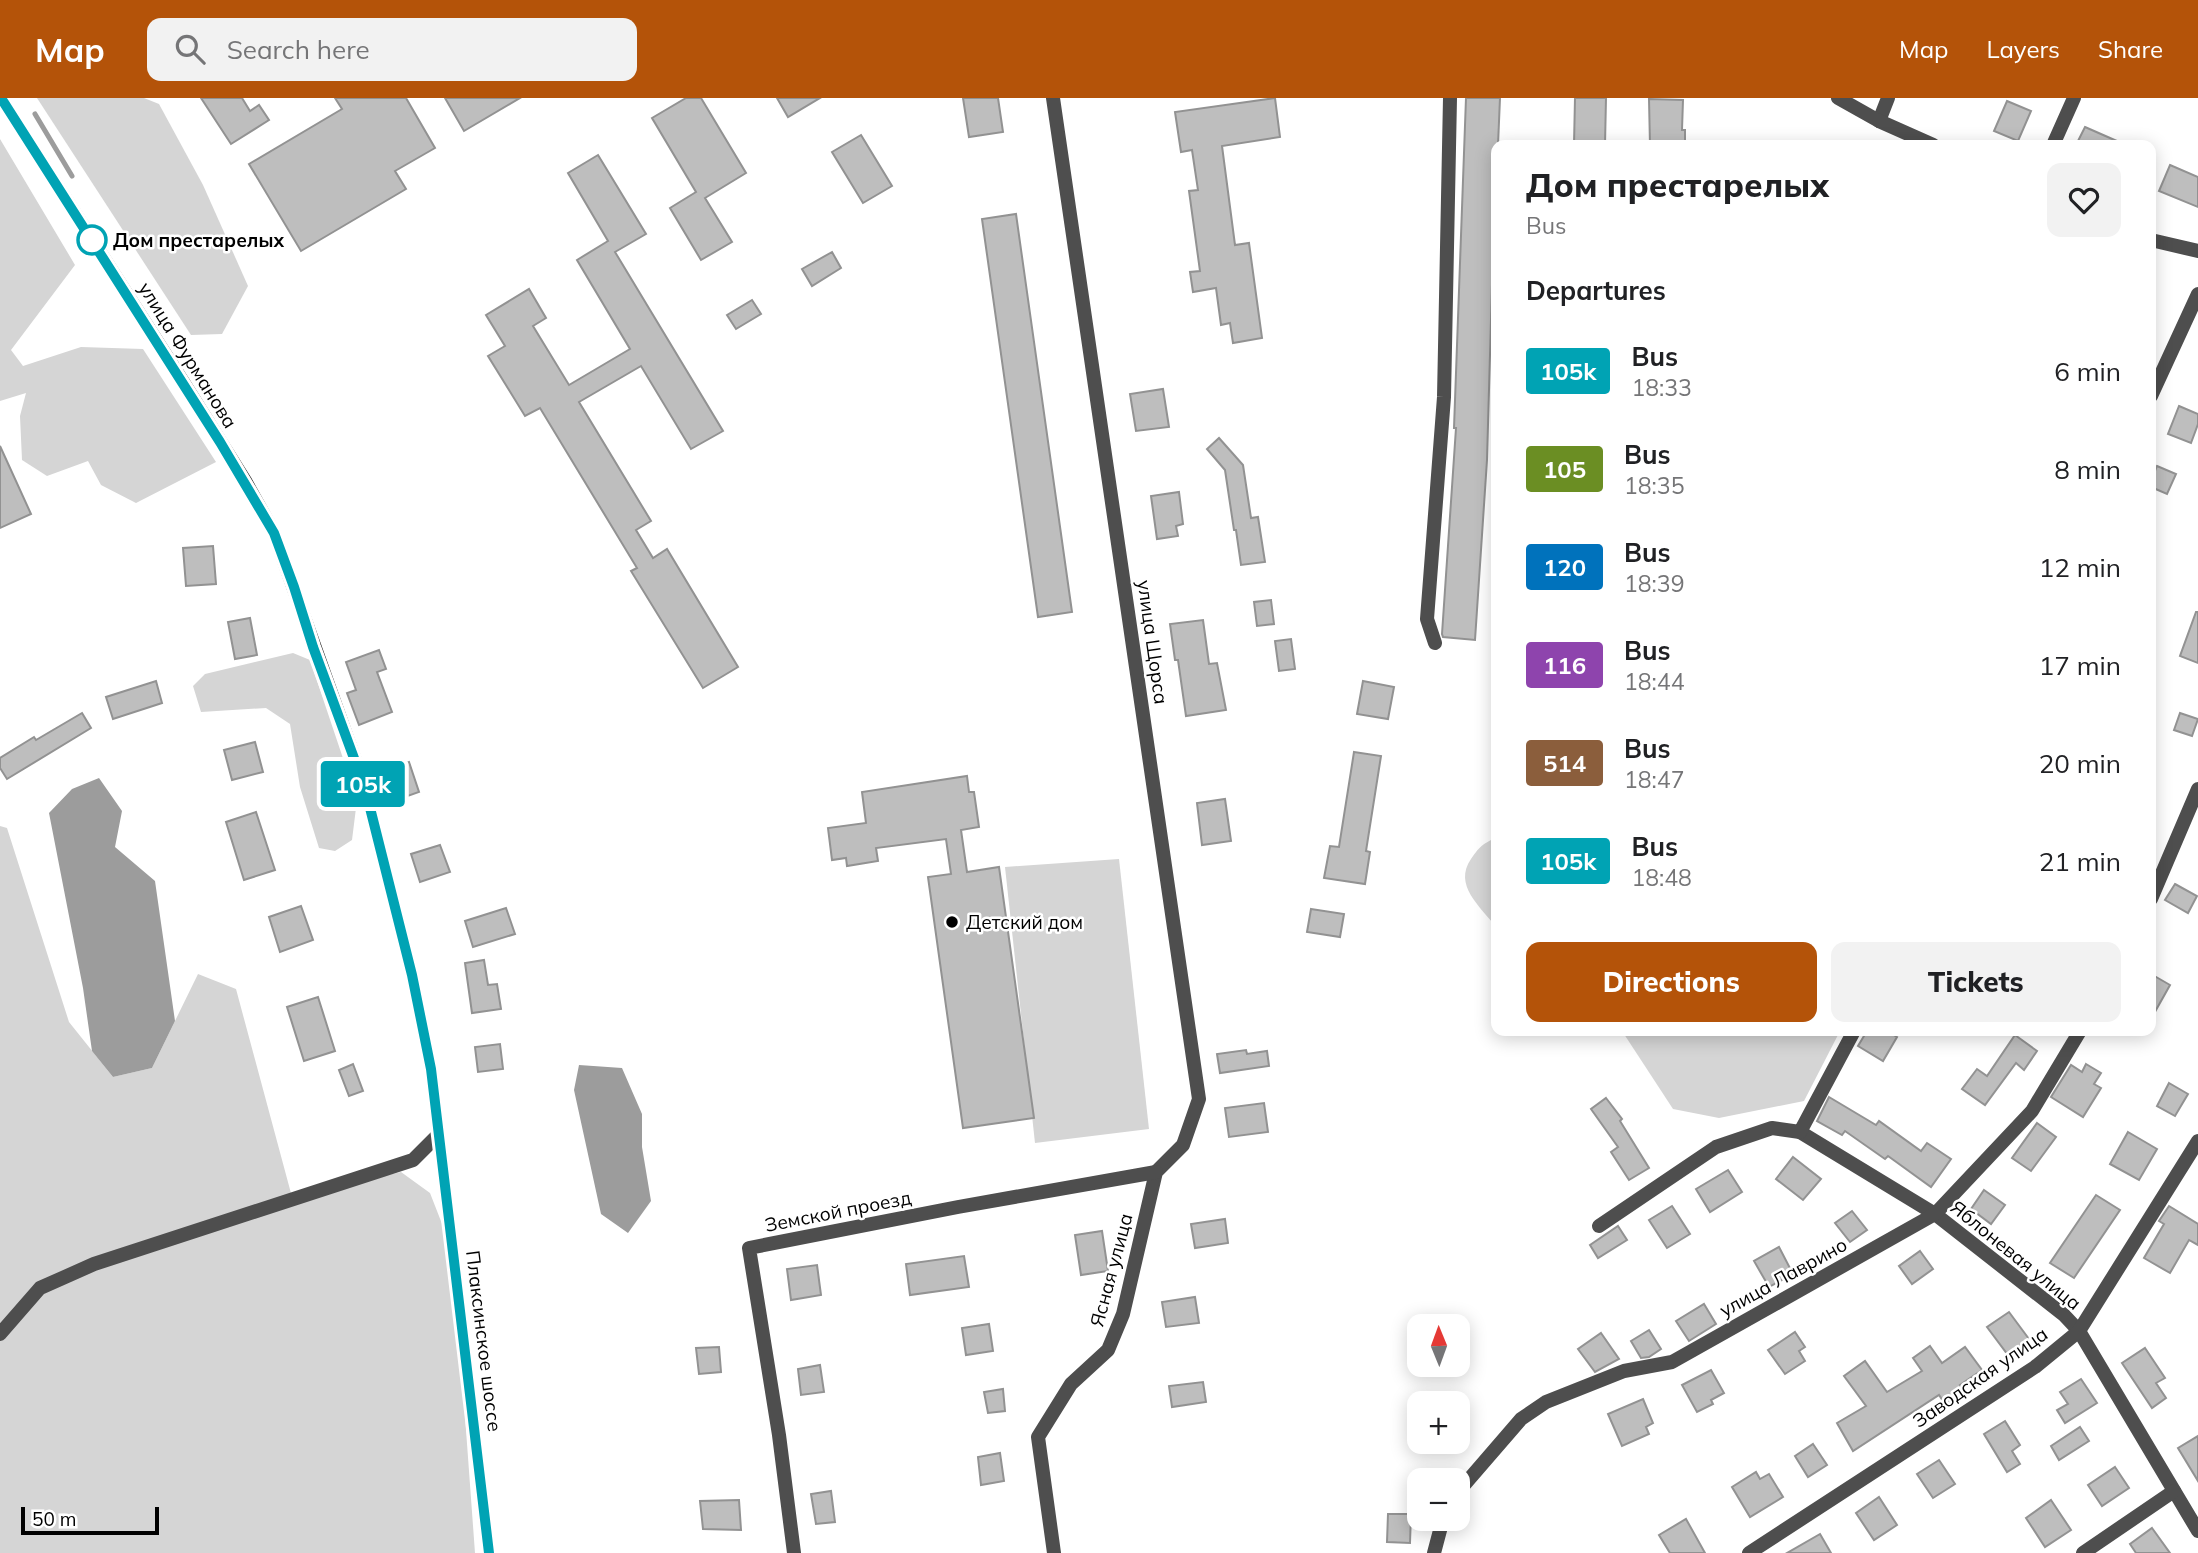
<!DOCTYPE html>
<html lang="en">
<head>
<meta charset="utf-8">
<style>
	body { margin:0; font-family:Mulish,sans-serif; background:#f2f2f2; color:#202124; height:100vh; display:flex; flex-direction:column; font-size:26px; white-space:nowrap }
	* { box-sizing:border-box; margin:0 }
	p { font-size:23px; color:#757577 }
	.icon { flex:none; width:38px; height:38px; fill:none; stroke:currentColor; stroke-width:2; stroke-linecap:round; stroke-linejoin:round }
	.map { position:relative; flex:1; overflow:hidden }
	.sheet { position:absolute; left:1491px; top:42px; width:665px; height:896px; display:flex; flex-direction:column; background:#fff; border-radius:14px; box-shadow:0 4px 18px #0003 }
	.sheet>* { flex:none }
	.badge { padding:0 14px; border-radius:5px; font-size:24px; line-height:46px }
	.needle { width:46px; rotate:359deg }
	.buttons { position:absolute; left:1407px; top:1216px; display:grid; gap:14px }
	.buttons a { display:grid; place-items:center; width:63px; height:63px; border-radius:14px; background:#fff; box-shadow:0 4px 18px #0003; font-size:35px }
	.scale { position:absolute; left:21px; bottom:18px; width:138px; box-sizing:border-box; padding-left:7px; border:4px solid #000; border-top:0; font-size:19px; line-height:24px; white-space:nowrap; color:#000; -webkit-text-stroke:5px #fff; paint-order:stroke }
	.map>.badge { position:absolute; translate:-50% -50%; box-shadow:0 0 0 4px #fff }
	h2 { padding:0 35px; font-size:26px; line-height:63px }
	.round { display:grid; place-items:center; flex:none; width:74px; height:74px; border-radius:14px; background:#f2f2f2 }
	.summary { display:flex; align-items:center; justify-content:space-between; height:119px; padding:0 35px }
	h1 { font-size:33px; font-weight:800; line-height:52px }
	.cta { display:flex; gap:14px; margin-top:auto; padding:14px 35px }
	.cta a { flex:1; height:80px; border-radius:14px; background:#b45309; color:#fff; font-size:28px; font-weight:800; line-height:80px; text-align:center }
	.cta a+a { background:#f2f2f2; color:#202124 }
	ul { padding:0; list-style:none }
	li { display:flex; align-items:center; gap:21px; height:98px; padding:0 35px }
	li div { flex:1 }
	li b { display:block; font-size:26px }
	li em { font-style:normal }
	li .badge { min-width:77px; font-weight:700; text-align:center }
	header { display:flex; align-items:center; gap:42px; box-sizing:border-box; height:98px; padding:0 35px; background:#b45309; color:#fff }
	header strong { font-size:33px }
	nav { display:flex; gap:38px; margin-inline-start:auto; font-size:24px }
	.search { width:490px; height:63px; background:#f2f2f2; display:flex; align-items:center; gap:18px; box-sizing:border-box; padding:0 24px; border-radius:14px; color:#757577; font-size:26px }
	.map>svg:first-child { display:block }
	.green { fill:#d5d5d5 }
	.water { fill:#9c9c9c }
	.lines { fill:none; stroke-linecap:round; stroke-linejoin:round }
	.stream { stroke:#9c9c9c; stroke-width:5 }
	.building { fill:#bebebe; stroke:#929292; stroke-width:2 }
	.minor { stroke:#4e4e4e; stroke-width:14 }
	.tertiary { stroke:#4e4e4e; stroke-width:14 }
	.secondary { stroke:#1b1b1b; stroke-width:14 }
	.line-casing { stroke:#fff; stroke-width:16 }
	.line { stroke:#00a3b4; stroke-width:10 }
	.stop-dot { fill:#fff; stroke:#00a3b4; stroke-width:3.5 }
	.poi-dot { fill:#000; stroke:#fff; stroke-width:2.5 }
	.labels { text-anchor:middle; stroke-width:5; stroke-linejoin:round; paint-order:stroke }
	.stop-label { font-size:19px; font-weight:bold; fill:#000; stroke:#fff; text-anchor:start }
	.street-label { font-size:19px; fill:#000; stroke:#fff }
	.poi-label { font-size:19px; fill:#000; stroke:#fff; text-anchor:start }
</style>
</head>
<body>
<header>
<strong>Map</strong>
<div class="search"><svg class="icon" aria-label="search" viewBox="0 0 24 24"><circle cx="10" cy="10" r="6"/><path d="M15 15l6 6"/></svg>Search here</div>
<nav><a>Map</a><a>Layers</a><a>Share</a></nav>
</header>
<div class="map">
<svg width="2198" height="1455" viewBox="0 0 2198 1455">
	<rect width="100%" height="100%" fill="#fff"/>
	<g class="green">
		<polygon points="37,0 144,0 159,6 203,87 248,188 222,236 191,237"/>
		<polygon points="0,41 75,167 11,252 23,268 81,249 143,251 216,364 136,405 101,387 88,363 47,378 22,362 20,318 26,295 0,303"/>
		<polygon points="293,555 310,562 357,702 352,742 335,753 319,750 300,689 290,626 266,610 201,614 193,588 205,576"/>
		<polygon points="0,728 7,730 69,924 113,979 152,970 198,876 236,891 292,1099 401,1074 430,1095 453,1154 475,1455 0,1455"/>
		<path d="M 1491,742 L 1496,746 L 1496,829 C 1480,808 1453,787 1471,761 C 1477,752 1481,747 1491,742 Z"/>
		<polygon points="1119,761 1149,1031 1035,1045 1005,769"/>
		<polygon points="1622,933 1840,933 1804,1003 1719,1020 1673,1011"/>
	</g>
	<g class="water">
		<polygon points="99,680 122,713 115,749 155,783 175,923 152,970 113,979 92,953 83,890 49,715 72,691"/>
		<polygon points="579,967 622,970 642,1016 642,1049 651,1103 628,1135 601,1116 574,992"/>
	</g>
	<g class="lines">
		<polyline class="stream" points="35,16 72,78"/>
	</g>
	<g class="building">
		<polygon points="201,0 242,0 250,13 259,7 269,22 231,46"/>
		<polygon points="335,0 406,0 435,50 395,73 406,91 301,153 249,66 342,11"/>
		<polygon points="445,0 520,0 464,33"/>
		<polygon points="686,0 701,0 746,75 705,100 732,144 701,162 670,110 696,94 652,20"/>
		<polygon points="777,0 820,0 788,19"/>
		<polygon points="963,0 998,0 1003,34 969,39"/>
		<polygon points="1275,0 1280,39 1222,48 1235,147 1249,145 1262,240 1233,245 1230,225 1221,227 1216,190 1193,194 1190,174 1200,173 1189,93 1198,92 1192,52 1181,54 1175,14"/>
		<polygon points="1466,0 1500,0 1498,47 1496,47 1487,362 1475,542 1443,539 1442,536 1456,330 1454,330"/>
		<polygon points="1575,0 1606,0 1605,47 1574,47"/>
		<polygon points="1649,1 1683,2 1682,32 1685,32 1685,47 1650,47"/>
		<polygon points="2007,3 2031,13 2018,43 1994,33"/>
		<polygon points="2085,29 2126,47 2076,47"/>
		<polygon points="861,37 892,88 863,105 832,54"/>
		<polygon points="598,57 646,136 615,154 723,333 691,351 641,268 579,304 651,423 636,432 653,460 667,451 738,569 703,590 631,473 637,470 540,310 525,318 488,258 505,248 486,217 529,191 546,220 533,228 569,287 630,251 577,162 608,143 568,75"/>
		<polygon points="2170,67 2198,79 2198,109 2159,93"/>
		<polygon points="1016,116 1072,514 1038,519 982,121"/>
		<polygon points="832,154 841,170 812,188 802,171"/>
		<polygon points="752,202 761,216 736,231 727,217"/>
		<polygon points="1163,291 1169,329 1136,333 1130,296"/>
		<polygon points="2179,308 2198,316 2198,326 2191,345 2168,336"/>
		<polygon points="1219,340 1243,367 1251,420 1258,419 1265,464 1241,467 1236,432 1234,432 1225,372 1207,351"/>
		<polygon points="0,348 31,416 0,430"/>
		<polygon points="2157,368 2176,376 2167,396 2151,389 2151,383"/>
		<polygon points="1179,394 1183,426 1176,428 1178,438 1157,441 1151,398"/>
		<polygon points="213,448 216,486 186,488 183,450"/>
		<polygon points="1271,502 1274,526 1257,528 1254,504"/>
		<polygon points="2196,514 2198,514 2198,565 2180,558"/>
		<polygon points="250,520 257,557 235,561 228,524"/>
		<polygon points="1203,522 1209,566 1217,565 1226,612 1186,618 1178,562 1175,562 1170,526"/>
		<polygon points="1291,541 1295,571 1279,573 1275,543"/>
		<polygon points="379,552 386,571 377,574 392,614 359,627 347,595 356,592 346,564"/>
		<polygon points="156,583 162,605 113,621 106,599"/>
		<polygon points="1363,583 1394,589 1388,621 1357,616"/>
		<polygon points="82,615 91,630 7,681 0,670 0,660 34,639 36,642"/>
		<polygon points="2180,615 2198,621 2192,638 2174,632"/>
		<polygon points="255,644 263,674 232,682 224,652"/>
		<polygon points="1354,654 1381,658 1366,753 1370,754 1365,786 1324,780 1330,748 1339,749"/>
		<polygon points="409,664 419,694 388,705 378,675"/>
		<polygon points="967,678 969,694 974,694 979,729 961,732 967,774 999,769 1034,1020 963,1030 928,779 951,776 946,741 876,750 878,763 847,768 846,760 832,762 828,730 866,725 862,694"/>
		<polygon points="1225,701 1231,743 1202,747 1197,705"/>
		<polygon points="256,714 275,772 244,782 226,724"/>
		<polygon points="440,747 450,774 420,784 411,756"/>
		<polygon points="2175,786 2197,798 2188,815 2165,802"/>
		<polygon points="301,808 313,842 280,854 269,819"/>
		<polygon points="506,810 515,836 473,849 465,823"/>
		<polygon points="1311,811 1344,816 1340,839 1307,834"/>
		<polygon points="484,862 488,887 497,886 501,911 472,915 465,865"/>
		<polygon points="2151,876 2170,887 2151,921"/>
		<polygon points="318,899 335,953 304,963 287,909"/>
		<polygon points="1867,933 1887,933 1897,939 1883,963 1858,948"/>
		<polygon points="2015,937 2037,953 2024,972 2016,965 1985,1007 1962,991 1977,971 1987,978"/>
		<polygon points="500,946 503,971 478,974 475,949"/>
		<polygon points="1246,952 1247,956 1267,953 1269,968 1220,975 1217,956"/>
		<polygon points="353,966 363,993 349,998 339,972"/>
		<polygon points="2086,966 2101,975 2094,986 2101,990 2083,1019 2051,999 2071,967 2082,974"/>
		<polygon points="2169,985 2188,996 2175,1018 2157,1008"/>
		<polygon points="1829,999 1876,1027 1879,1023 1921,1053 1927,1045 1951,1061 1931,1089 1888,1058 1885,1061 1845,1033 1842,1037 1817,1023"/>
		<polygon points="1606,1000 1622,1021 1620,1023 1649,1070 1629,1082 1611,1054 1618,1049 1591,1011"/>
		<polygon points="1264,1005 1268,1034 1229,1039 1225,1010"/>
		<polygon points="2037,1025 2056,1039 2031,1073 2012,1060"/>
		<polygon points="2128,1034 2157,1051 2139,1082 2110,1066"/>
		<polygon points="1793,1059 1821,1081 1803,1102 1776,1081"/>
		<polygon points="1728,1072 1742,1094 1710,1114 1696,1091"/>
		<polygon points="1984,1092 2005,1107 1991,1126 1971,1111"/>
		<polygon points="2096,1097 2120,1112 2074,1180 2050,1165"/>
		<polygon points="1672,1108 1690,1136 1667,1150 1649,1122"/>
		<polygon points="2169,1108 2198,1126 2198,1147 2189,1142 2170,1175 2144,1160 2164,1126 2159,1123"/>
		<polygon points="1852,1113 1867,1132 1850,1144 1835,1125"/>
		<polygon points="1225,1121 1228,1145 1195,1150 1191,1126"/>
		<polygon points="1618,1128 1627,1142 1598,1160 1590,1147"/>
		<polygon points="1102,1133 1108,1173 1081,1177 1075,1137"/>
		<polygon points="1779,1149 1793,1176 1769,1189 1754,1163"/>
		<polygon points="1920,1153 1933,1171 1912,1186 1899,1168"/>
		<polygon points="964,1158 969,1189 910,1197 906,1166"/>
		<polygon points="817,1167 821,1197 791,1202 787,1171"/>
		<polygon points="1195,1199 1199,1225 1166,1229 1162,1204"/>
		<polygon points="1704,1206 1716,1226 1689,1243 1676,1223"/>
		<polygon points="2009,1214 2029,1241 2008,1257 1987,1229"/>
		<polygon points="989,1226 993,1253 966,1257 962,1230"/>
		<polygon points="1649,1232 1661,1251 1649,1259 1641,1260 1631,1243"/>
		<polygon points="1795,1234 1805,1249 1799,1253 1805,1263 1785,1276 1768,1252"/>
		<polygon points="1601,1235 1619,1261 1595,1274 1578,1251"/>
		<polygon points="1930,1248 1942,1265 1965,1249 1982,1272 1960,1287 1966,1296 1947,1309 1939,1297 1853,1353 1837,1325 1866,1308 1844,1278 1865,1263 1887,1294 1922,1273 1913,1260"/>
		<polygon points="719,1249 721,1274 699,1276 696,1250"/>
		<polygon points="2145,1250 2165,1280 2156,1285 2166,1300 2152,1310 2122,1265"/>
		<polygon points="820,1267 824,1294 801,1297 798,1271"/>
		<polygon points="1711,1272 1724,1295 1711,1302 1713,1306 1697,1314 1682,1287"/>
		<polygon points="2081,1281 2097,1305 2065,1325 2057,1312 2068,1306 2060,1294"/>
		<polygon points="1203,1284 1206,1304 1172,1309 1169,1288"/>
		<polygon points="1003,1291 1005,1313 988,1315 984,1294"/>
		<polygon points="1643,1301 1653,1325 1646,1329 1649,1336 1622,1348 1608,1316"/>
		<polygon points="2005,1323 2020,1347 2012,1353 2020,1366 2007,1374 1984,1336"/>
		<polygon points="2080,1329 2089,1343 2059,1362 2051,1348"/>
		<polygon points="2198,1338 2198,1383 2178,1350"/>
		<polygon points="1813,1346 1827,1367 1808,1379 1795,1358"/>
		<polygon points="1000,1355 1004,1383 981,1387 978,1359"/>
		<polygon points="1939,1362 1955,1386 1933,1400 1917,1376"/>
		<polygon points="2115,1369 2129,1390 2102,1408 2088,1387"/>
		<polygon points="1756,1374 1760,1381 1769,1376 1783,1399 1750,1419 1732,1389"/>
		<polygon points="831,1393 835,1424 816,1426 811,1396"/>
		<polygon points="1879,1399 1897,1427 1874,1442 1856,1415"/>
		<polygon points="739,1402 741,1432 703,1431 700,1403"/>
		<polygon points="2051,1402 2071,1432 2045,1449 2026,1420"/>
		<polygon points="1388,1416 1411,1416 1410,1445 1387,1444"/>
		<polygon points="1686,1421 1705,1455 1670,1455 1659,1437"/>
		<polygon points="2152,1430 2170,1455 2136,1455 2130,1446"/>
		<polygon points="1820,1436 1831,1455 1787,1455"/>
	</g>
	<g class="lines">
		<g class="minor">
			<polyline points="1053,0 1199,1001 1183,1047 1156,1074 1123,1216 1108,1252 1071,1286 1038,1339 1054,1455"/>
			<polyline points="1879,23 1888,0"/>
			<polyline points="2053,47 2074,0"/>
			<polyline points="2151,142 2198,153"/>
			<polyline points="2151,298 2198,196"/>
			<polyline points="1435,545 1427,521 1444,299 1450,0"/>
			<polyline points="2151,801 2198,691"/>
			<polyline points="1800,1034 1935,1116 2064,1217 2079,1233 2198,1433"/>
			<polyline points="1599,1128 1716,1049 1772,1030 1800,1034 1854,933"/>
			<polyline points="0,1236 40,1190 94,1166 413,1062 438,1037"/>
			<polyline points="1458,1394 1521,1321 1546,1304 1624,1273 1672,1264 1935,1116 2032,1013 2080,933"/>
			<polyline points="794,1455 779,1337 749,1150 958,1109 1156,1074"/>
			<polyline points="1434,1455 1443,1421"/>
			<polyline points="1749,1455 2035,1269 2079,1233 2198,1043"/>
			<polyline points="2083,1455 2174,1393"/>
		</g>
		<polyline class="tertiary" points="1838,0 1879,23 1933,47"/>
		<polyline class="secondary" points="1,0 183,284 245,383 274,435 365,690 412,877 431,971 489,1455"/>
	</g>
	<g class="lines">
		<defs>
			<polyline id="line" points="1,0 220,344 274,435 294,489 313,549 365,690 412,877 431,971 489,1455"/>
		</defs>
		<use href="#line" class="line-casing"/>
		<use href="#line" class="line"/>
	</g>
	<circle class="stop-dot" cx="92" cy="142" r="14"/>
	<circle class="poi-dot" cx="952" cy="824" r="7"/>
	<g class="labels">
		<g class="stop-label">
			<text x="113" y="149">Дом престарелых</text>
		</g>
		<g class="street-label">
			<text transform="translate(188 257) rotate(58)" y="7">улица Фурманова</text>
			<text transform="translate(1153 544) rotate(82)" y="7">улица Щорса</text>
			<text transform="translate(838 1113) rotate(-11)" y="7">Земской проезд</text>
			<text transform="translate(2016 1157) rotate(39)" y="7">Яблоневая улица</text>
			<text transform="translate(1111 1172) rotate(-75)" y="7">Ясная улица</text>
			<text transform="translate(1783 1179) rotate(-29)" y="7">улица Лаврино</text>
			<text transform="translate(484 1243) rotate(83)" y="7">Плаксинское шоссе</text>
			<text transform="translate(1980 1279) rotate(-35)" y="7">Заводская улица</text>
		</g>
		<g class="poi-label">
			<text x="966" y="831">Детский дом</text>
		</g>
	</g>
</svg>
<div class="buttons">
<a><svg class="needle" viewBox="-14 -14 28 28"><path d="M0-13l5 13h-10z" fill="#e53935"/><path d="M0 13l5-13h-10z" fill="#757577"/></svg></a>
<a>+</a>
<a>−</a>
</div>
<div class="scale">50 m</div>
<b class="badge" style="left:363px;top:686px;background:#00a3b4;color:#fff">105k</b>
<section class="sheet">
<div class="summary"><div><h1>Дом престарелых</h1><p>Bus</p></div><a class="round"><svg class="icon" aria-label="heart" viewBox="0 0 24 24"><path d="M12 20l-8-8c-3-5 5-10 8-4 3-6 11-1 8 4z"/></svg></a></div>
<h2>Departures</h2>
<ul>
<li><span class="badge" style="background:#00a3b4;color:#fff">105k</span><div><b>Bus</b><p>18:33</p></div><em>6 min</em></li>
<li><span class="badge" style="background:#6b8e23;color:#fff">105</span><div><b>Bus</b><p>18:35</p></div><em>8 min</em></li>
<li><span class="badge" style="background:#0072bc;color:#fff">120</span><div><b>Bus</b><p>18:39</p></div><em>12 min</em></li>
<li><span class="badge" style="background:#8e44ad;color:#fff">116</span><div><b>Bus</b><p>18:44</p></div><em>17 min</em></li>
<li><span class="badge" style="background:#8b5e3c;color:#fff">514</span><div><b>Bus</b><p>18:47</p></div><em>20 min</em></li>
<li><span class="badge" style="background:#00a3b4;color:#fff">105k</span><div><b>Bus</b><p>18:48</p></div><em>21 min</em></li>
</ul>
<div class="cta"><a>Directions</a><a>Tickets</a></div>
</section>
</div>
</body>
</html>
